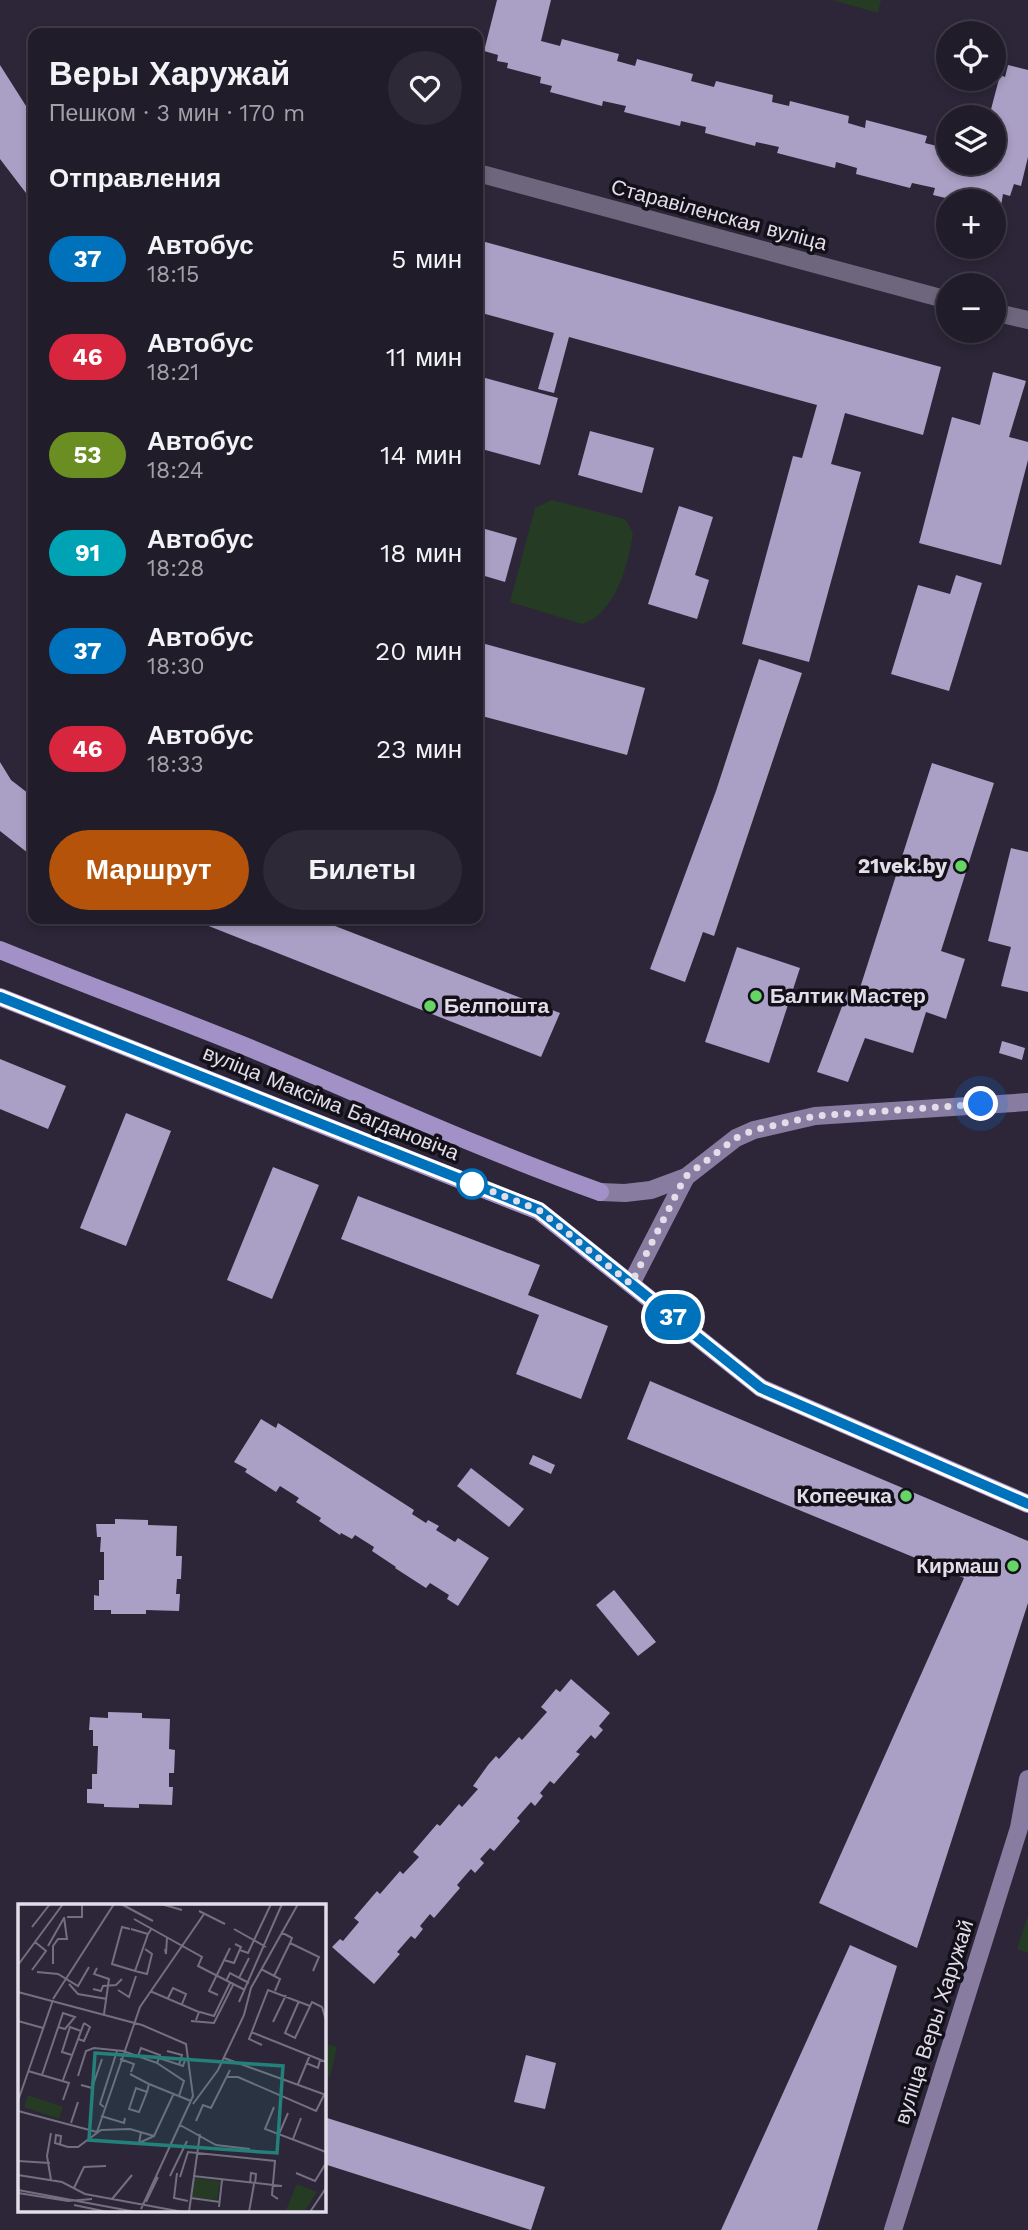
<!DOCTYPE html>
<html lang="ru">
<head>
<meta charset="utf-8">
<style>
	body { margin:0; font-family:"Work Sans",sans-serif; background:#2d2936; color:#f1f3f6; height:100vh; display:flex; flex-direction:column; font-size:26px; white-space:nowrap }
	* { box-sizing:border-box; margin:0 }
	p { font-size:23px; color:#a2a1a8 }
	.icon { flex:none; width:38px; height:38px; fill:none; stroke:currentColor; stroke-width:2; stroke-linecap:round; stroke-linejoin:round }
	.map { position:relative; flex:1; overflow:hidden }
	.sheet { position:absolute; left:28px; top:28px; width:455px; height:896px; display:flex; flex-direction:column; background:#211c2a; border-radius:14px; box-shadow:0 4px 10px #0003,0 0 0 2px #3e3a47 }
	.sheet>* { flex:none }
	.badge { padding:0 14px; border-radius:23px; font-size:24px; line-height:46px }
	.buttons { position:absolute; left:936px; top:21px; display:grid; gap:14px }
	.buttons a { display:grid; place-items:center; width:70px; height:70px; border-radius:50%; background:#211c2a; box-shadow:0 4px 10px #0003,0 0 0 2px #3e3a47; font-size:35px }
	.you { position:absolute; width:35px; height:35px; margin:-18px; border:5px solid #fff; border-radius:50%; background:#1a73e8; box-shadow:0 0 0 10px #1a73e833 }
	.map>.badge { position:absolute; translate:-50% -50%; box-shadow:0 0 0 4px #fff }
	h2 { padding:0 21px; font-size:26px; line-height:63px }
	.round { display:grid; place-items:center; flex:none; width:74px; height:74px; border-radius:37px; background:#2d2936 }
	.overview { display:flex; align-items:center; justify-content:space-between; height:119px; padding:0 21px }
	h1 { font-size:33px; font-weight:700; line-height:52px }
	.primary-button { display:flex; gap:14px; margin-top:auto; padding:14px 21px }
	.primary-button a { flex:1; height:80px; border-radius:42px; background:#b45309; color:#fff; font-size:28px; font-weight:700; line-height:80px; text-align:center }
	.primary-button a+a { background:#2d2936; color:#f1f3f6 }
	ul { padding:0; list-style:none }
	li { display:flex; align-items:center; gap:21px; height:98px; padding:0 21px }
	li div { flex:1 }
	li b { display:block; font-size:26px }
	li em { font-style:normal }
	li .badge { min-width:77px; font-weight:700; text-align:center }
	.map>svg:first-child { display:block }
	.green { fill:#253b24 }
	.building { fill:#aa9fc4 }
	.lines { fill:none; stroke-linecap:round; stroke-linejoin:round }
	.street { stroke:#6d667c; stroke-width:18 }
	.secondary { stroke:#887ca1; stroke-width:18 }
	.primary { stroke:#a291c6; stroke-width:18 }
	.line-casing { stroke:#fff; stroke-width:16 }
	.line { stroke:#0072bc; stroke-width:10 }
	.walk { stroke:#e1dde9; stroke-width:7; stroke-dasharray:0 12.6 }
	.poi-dot { fill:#67d466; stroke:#131019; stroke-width:2.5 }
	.stop-dot { fill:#fff; stroke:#0072bc; stroke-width:3.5 }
	.labels { text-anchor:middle; stroke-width:7; stroke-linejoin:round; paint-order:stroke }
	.street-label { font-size:21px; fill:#e1dde9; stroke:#131019 }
	.poi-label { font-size:21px; font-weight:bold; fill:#e1dde9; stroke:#131019; text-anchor:end }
	.inset-road { fill:none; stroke:#746f7f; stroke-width:2 }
	.view { fill:#24807a; fill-opacity:0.15; stroke:#24807a; stroke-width:3.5 }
	.inset-edge { fill:none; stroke:#e1dde9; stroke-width:3.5 }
</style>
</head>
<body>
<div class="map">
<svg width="1028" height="2230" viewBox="0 0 1028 2230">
	<rect width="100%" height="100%" fill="#2c2638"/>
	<g class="green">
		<polygon points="832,0 881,0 878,13"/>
		<path d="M 552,500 L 625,519 L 633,533 C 629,560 620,597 597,616 C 593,620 587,622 582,624 L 510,602 L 535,508 Z"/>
		<polygon points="1028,1916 1028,1953 1017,1949"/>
		<polygon points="324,2043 337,2047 330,2077 324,2075"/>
	</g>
	<g class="building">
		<polygon points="497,0 551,0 541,41 560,46 562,39 619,54 617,61 635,66 637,59 693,74 691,81 714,87 716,81 773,95 772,102 789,106 790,101 849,116 848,123 865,128 866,120 927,136 925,143 941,147 943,141 948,142 948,163 994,163 994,117 989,117 1000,75 1005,77 1008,65 1028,70 1028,157 1021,186 1014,184 1010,196 1003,194 1001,206 994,204 994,201 977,200 976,201 958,201 933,195 935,188 912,183 910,188 856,174 857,168 836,162 835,168 777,153 779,147 756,142 755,146 705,133 706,127 681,121 680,126 624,112 626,106 603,101 602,106 550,92 552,86 540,83 541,77 507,68 508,63 497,61 498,55 484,51"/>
		<polygon points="0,65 33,117 33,212 29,197 0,159"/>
		<polygon points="478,240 941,367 923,435 845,413 831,464 861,472 809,662 742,644 793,456 802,458 817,405 569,337 554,393 538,389 554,333 478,312"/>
		<polygon points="993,372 1026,381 1009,437 1028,442 1028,460 1001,565 919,543 952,417 980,425"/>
		<polygon points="478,376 558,398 540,465 478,448"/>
		<polygon points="590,431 654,448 642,493 578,475"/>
		<polygon points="679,506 713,517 695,575 709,580 697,619 648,604"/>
		<polygon points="478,527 517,538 505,582 478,574"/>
		<polygon points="956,575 982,583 949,691 891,674 918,585 950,594"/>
		<polygon points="478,642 645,688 627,755 478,715"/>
		<polygon points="759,659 802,673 714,936 703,932 685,982 650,969 716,791"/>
		<polygon points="0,762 11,780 33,797 33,857 0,831"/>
		<polygon points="932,763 994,783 941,951 965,959 946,1019 926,1012 913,1053 865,1038 848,1082 817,1072 849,988 859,991"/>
		<polygon points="1011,848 1028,852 1028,992 1001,986 1011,947 988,941"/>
		<polygon points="191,919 317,919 560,1013 541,1057"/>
		<polygon points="737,947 800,968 769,1063 705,1042"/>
		<polygon points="1002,1041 1025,1048 1022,1060 999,1053"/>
		<polygon points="0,1059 66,1086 48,1129 0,1109"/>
		<polygon points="126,1113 171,1131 126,1246 80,1228"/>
		<polygon points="273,1167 319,1185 272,1299 227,1280"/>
		<polygon points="358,1196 540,1265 528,1295 608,1326 581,1399 516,1374 539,1315 341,1239"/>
		<polygon points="650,1381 1028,1541 1028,1603 917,1948 819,1903 964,1578 627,1439"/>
		<polygon points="261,1419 276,1428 278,1423 414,1510 412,1514 426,1523 428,1520 439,1526 436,1530 455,1542 458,1538 489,1558 458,1606 447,1599 449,1595 430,1583 426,1588 395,1568 396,1567 372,1551 374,1547 355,1535 352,1539 341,1533 340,1535 319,1521 321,1518 296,1502 299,1498 280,1486 276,1492 245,1472 247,1469 234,1462"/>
		<polygon points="533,1455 555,1465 551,1474 529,1464"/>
		<polygon points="471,1468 524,1509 509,1527 457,1486"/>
		<polygon points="115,1519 148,1520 148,1525 177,1526 176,1556 182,1556 181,1579 177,1579 176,1594 180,1594 179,1611 146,1610 146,1614 111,1614 111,1610 94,1610 94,1595 99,1596 99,1580 104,1580 104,1552 100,1552 101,1537 97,1537 96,1524 115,1524"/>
		<polygon points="614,1590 656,1642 638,1656 596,1605"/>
		<polygon points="571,1679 610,1713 599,1726 603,1730 595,1739 591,1735 576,1752 580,1754 554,1784 550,1781 540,1793 543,1796 535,1806 531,1802 517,1818 520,1821 494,1851 490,1848 480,1859 484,1863 475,1873 471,1869 457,1885 460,1888 434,1918 430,1914 420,1926 423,1929 415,1939 411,1936 397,1952 400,1954 374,1984 332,1947 340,1939 343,1941 359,1922 354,1918 377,1891 380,1894 400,1871 403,1874 419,1857 413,1852 437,1824 440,1826 459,1804 462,1807 478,1789 473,1786 488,1765 496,1756 499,1759 519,1737 522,1740 547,1712 541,1707 556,1689 560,1692"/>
		<polygon points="108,1712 142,1713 142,1718 170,1719 169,1749 175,1750 174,1773 169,1773 169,1787 173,1787 172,1805 139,1804 139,1808 104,1807 104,1804 87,1803 87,1789 92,1789 92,1774 97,1774 98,1746 93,1746 93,1730 89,1730 90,1717 108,1718"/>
		<polygon points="850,1945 897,1966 817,2230 721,2230"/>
		<polygon points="526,2055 556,2063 545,2109 514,2102"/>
		<polygon points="324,2117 545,2187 531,2230 324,2164"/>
	</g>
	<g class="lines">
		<g class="street">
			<polyline points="478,173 948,300"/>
			<polyline points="994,312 1028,320"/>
		</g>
		<g class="secondary">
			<polyline points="600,1192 625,1193 651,1190 686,1177 736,1138 754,1130 815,1116 1028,1102"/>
			<polyline points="631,1284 686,1177"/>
			<polyline points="893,2230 1019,1828 1028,1779"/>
		</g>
		<g class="primary">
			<path d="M 0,950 C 84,984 168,1015 252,1049 C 368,1097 482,1150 600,1192"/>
			<polyline points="0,997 539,1211 761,1388 1028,1504"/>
		</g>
	</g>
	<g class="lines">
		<defs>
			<polyline id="line" points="0,997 539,1210 761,1388 1028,1504"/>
		</defs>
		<use href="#line" class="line-casing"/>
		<use href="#line" class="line"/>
		<polyline class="walk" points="472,1184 471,1183 539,1210 631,1284 685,1177 736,1138 754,1130 815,1116 981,1104"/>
	</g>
	<g class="poi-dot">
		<circle cx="961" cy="866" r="7"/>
		<circle cx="756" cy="996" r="7"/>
		<circle cx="430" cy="1006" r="7"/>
		<circle cx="906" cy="1496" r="7"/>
		<circle cx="1013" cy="1566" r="7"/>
	</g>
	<circle class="stop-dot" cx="472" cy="1184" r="14"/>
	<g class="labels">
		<g class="street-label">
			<text transform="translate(719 215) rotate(15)" y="7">Старавіленская вуліца</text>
			<text transform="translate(331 1103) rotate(22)" y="7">вуліца Максіма Багдановіча</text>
			<text transform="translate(934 2022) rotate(-72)" y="7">вуліца Веры Харужай</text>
		</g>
		<g class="poi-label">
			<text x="947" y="873">21vek.by</text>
			<text x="770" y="1003" text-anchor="start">Балтик Мастер</text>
			<text x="444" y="1013" text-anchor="start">Белпошта</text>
			<text x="892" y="1503">Копеечка</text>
			<text x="999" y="1573">Кирмаш</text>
		</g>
	</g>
	<g transform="translate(18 1904)">
		<rect width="308" height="308" fill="#2c2638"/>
		<path d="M 10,191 L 45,203 L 41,215 L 6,203 ZM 176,274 L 202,277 L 199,296 L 174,293 ZM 279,280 L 299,288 L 286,308 L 267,308 Z" fill="#253b24"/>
		<path class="inset-road" d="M 103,0 L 135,17M 143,0 L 164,6M 181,7 L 207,20M 49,13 L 64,13 L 64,0M 116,15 L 184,53 L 180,62 L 227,86M 14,23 L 32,0M 112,25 L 104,23 L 94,60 L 117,67 L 130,30M 113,25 L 130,30 L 134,24M 216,25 L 248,43M 263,28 L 274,34 L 272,39 L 301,53 L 295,67M 30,42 L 46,14M 147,45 L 148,50 L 149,34M 222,46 L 230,49 L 253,0M 206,56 L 216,59 L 223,43 L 217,40M 35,60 L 35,42 L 40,35 L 49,35 L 46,13M 0,61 L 45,0M 79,64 L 76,70 L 91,75 L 86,110M 243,65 L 262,75 L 257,87M 14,66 L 28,47 L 17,38M 117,67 L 129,70 L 134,50 L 127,45M 19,68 L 40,70 L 60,82 L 71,63M 256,72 L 272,39M 221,74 L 231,54M 208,77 L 212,69 L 231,79M 51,80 L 60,90 L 89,95M 75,85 L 83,87 L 85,82 L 98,81 L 104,75M 100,86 L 111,93 L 118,72M 132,87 L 181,108 L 178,116M 0,88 L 124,121 L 168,140 L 175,192 L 123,305M 200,91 L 191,87 L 212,44M 150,94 L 155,84 L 168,90 L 164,100M 35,95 L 96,0M 281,97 L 267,129 L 277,134 L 294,98 L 304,103 L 308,116M 221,98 L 264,0M 182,108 L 196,112 L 212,79M 0,117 L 25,124M 173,117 L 196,119 L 215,81M 255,118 L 268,91M 233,128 L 308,158M 60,135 L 66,137 L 72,123 L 66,119M 244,141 L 231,135 L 250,86 L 292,102M 149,147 L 164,151 L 161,161M 54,151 L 44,148 L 52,123 L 63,127M 141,154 L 165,162 L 167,156M 206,154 L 308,191M 102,155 L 116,160 L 113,168M 139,159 L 166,177 L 161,192M 288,159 L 300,164 L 302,156M 10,167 L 51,179 L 45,196M 112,170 L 131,180 L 129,188 L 121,208 L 111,205 L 118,184 L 129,188M 24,171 L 45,109 L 57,113 L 47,125 L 40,123M 60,172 L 68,147 L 76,144 L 105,147 L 139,159 L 142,151 L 123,144 L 120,152M 209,173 L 220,173 L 298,207 L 306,191M 45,176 L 66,119M 131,180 L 173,197M 280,180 L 292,151M 63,181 L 74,184 L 84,155M 0,197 L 35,96M 175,200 L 200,166 L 226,111 L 233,84 L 280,0M 86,203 L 82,200 L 99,147M 256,203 L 247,225 L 308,248M 0,207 L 79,228M 83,212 L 106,219 L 107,214M 178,217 L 185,201 L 193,204 L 212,166M 53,219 L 60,198M 162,221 L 198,241 L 232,245M 79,228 L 122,103 L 186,10M 123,228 L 121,239 L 136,232M 33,229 L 29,252 L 33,276M 261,230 L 270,209M 275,235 L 283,214M 42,241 L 43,232 L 38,231 L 37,239 L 50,243 L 60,243 L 83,226 L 112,225 L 136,232 L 156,189M 0,257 L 32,259M 159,269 L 156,294 L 170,297M 278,269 L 297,277 L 308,259M 0,271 L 44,278 L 67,290 L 165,308M 152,272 L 169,237M 175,272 L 264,282M 162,273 L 170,248 L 257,257 L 254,291 L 260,295M 232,279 L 233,269 L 238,270 L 237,280M 56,284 L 66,263 L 88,262M 0,286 L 118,308M 0,289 L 50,297 L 74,295M 173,294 L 202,298M 94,295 L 114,271M 128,298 L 140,273M 56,301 L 90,308M 201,303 L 204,276M 171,308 L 182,230M 231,308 L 236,280M 292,308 L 308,284"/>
		<path class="view" d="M 77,149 L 265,162 L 259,249 L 71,236 Z"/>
		<rect width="308" height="308" class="inset-edge"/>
	</g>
</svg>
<div class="buttons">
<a><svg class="icon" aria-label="locate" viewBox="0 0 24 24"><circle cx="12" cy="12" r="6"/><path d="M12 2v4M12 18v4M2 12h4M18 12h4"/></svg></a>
<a><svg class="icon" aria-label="layers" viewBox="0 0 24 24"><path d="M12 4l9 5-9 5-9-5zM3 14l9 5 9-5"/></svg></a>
<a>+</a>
<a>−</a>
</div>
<div class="you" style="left:981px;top:1104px"></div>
<b class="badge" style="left:673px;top:1317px;background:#0072bc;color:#fff">37</b>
<section class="sheet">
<div class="overview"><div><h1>Веры Харужай</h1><p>Пешком · 3 мин · 170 m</p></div><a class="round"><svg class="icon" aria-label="heart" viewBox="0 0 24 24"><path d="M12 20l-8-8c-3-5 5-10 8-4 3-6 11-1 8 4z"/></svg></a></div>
<h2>Отправления</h2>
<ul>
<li><span class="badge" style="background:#0072bc;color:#fff">37</span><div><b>Автобус</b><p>18:15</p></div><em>5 мин</em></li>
<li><span class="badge" style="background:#d7263d;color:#fff">46</span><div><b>Автобус</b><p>18:21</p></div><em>11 мин</em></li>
<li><span class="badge" style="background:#6b8e23;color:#fff">53</span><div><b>Автобус</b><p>18:24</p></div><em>14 мин</em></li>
<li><span class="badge" style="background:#00a3b4;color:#fff">91</span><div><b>Автобус</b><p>18:28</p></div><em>18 мин</em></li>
<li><span class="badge" style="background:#0072bc;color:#fff">37</span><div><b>Автобус</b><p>18:30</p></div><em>20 мин</em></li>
<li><span class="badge" style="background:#d7263d;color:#fff">46</span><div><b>Автобус</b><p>18:33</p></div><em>23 мин</em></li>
</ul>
<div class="primary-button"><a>Маршрут</a><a>Билеты</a></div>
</section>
</div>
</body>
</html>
